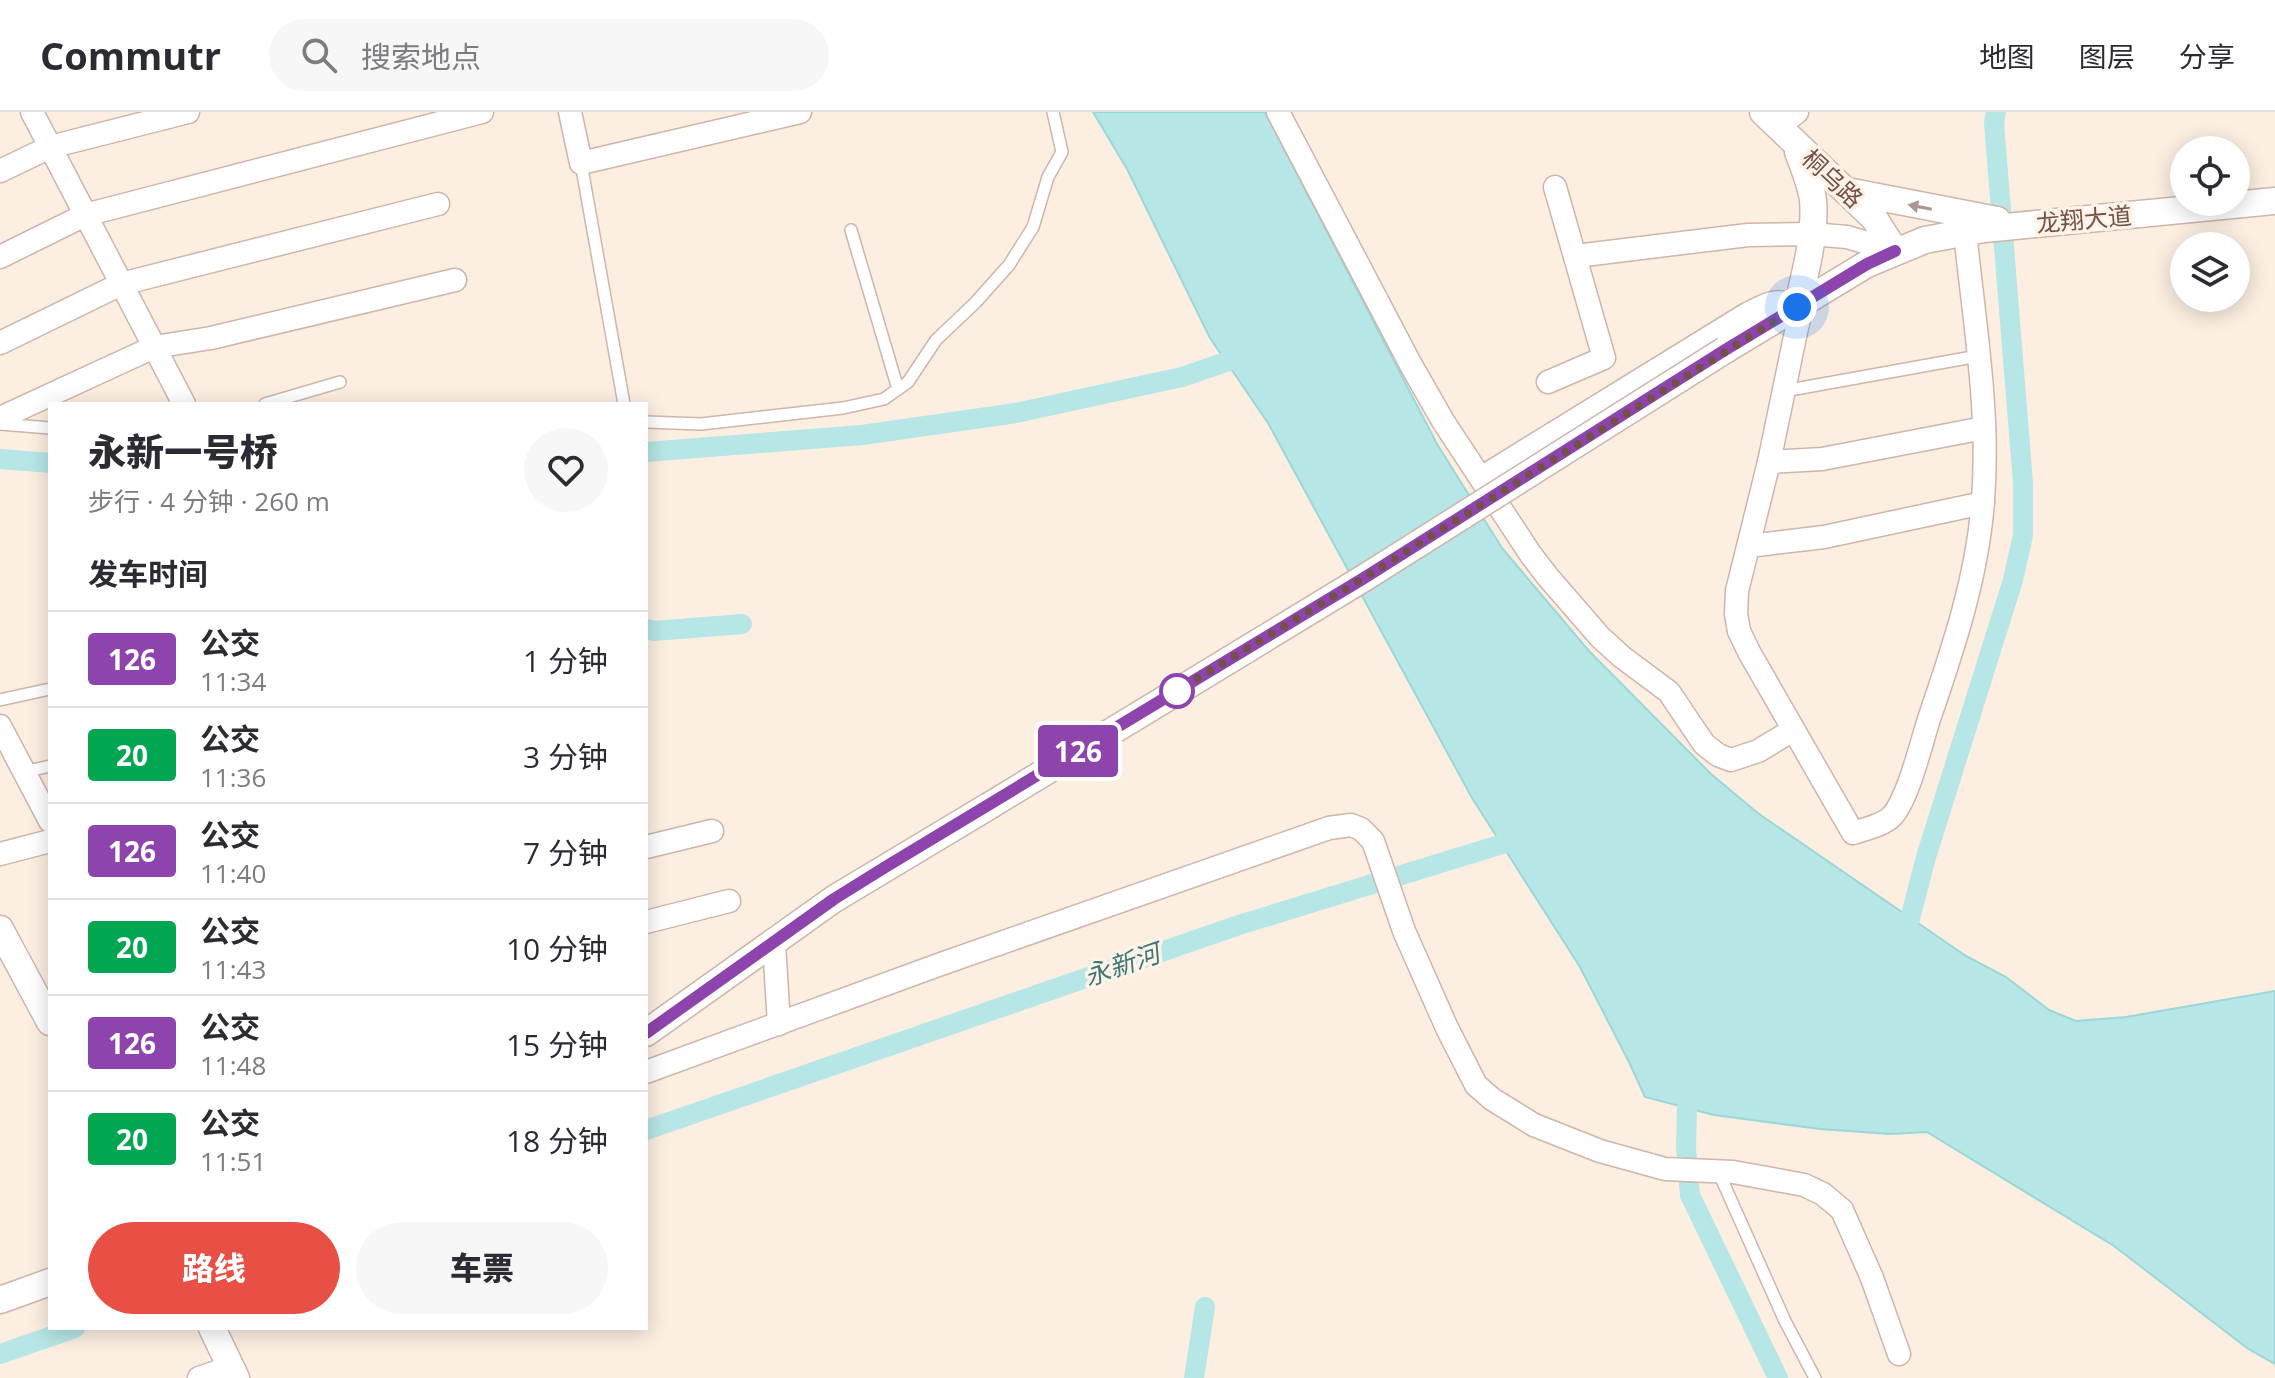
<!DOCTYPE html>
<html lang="zh">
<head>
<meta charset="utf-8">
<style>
	body { margin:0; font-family:"Open Sans","Noto Sans SC",sans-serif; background:#f7f7f7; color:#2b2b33; height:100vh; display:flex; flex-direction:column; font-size:30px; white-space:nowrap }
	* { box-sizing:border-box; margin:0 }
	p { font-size:26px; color:#7c7c81 }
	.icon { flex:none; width:44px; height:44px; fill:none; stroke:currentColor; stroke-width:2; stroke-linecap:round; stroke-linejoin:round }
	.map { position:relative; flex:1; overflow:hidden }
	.drawer { position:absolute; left:48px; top:290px; width:600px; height:928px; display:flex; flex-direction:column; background:#fff; border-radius:0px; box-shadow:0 4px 20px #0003 }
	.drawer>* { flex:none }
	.badge { padding:0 16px; border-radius:6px; font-size:28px; line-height:52px }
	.buttons { position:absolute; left:2170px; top:24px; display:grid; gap:16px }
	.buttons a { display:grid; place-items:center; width:80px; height:80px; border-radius:50%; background:#fff; box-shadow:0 4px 20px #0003; font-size:40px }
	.you { position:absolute; width:40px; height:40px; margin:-20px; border:6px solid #fff; border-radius:50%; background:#1a73e8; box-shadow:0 0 0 12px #1a73e833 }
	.map>.badge { position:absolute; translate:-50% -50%; box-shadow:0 0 0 4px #fff }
	h2 { padding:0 40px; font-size:30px; line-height:72px }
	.round { display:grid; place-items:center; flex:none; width:84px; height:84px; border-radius:42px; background:#f7f7f7 }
	.head { display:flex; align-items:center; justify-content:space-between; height:136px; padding:0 40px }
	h1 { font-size:38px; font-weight:800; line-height:60px }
	.cta { display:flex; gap:16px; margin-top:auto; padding:16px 40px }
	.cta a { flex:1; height:92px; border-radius:48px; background:#e85045; color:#fff; font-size:32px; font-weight:800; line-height:92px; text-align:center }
	.cta a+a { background:#f7f7f7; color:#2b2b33 }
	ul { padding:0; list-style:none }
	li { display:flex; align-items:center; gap:24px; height:96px; padding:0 40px; border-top:2px solid #e1e1e2 }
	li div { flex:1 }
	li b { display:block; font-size:30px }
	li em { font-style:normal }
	li .badge { min-width:88px; font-weight:700; text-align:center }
	header { display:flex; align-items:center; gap:48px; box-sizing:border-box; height:112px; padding:0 40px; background:#fff; border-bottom:2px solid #e1e1e2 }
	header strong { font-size:38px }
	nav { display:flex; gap:44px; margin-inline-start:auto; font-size:28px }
	.search { width:560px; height:72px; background:#f7f7f7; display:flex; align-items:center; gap:20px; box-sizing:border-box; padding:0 28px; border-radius:44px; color:#7c7c81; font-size:30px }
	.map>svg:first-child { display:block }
	.water { fill:#b6e6e5; stroke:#9cd7d7; stroke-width:2 }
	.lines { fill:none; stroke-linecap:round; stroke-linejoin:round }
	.canal { stroke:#b6e6e5; stroke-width:20 }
	.service-casing { stroke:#cfb5ab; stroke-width:14 }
	.minor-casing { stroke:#cfb5ab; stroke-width:25 }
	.tertiary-casing { stroke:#cfb5ab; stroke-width:29 }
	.service { stroke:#fff; stroke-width:11 }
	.minor { stroke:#fff; stroke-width:22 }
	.tertiary { stroke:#fff; stroke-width:26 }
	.tertiary-bridge-casing { stroke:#cfb5ab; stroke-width:29; stroke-linecap:butt }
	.tertiary-bridge { stroke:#fff; stroke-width:26 }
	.oneway { fill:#ab9791 }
	.line-casing { stroke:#fff; stroke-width:18 }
	.line { stroke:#8e44ad; stroke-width:12 }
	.walk { stroke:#735148; stroke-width:8; stroke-dasharray:0 14.4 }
	.stop-dot { fill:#fff; stroke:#8e44ad; stroke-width:4 }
	.labels { text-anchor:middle; stroke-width:7; stroke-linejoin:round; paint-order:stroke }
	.street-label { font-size:24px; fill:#735148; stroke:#fff2e7 }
	.water-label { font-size:26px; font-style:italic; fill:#3c7879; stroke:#fff2e7 }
</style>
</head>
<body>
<header>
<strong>Commutr</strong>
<div class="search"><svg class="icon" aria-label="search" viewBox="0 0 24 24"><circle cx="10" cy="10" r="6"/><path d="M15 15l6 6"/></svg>搜索地点</div>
<nav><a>地图</a><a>图层</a><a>分享</a></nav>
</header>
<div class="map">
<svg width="2275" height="1266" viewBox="0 0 2275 1266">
	<rect width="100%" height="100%" fill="#fceee1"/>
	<polygon class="water" points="1093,0 1265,0 1437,332 1502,436 1589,539 1711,662 1759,702 1966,844 2006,865 2049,898 2076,909 2126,905 2275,879 2275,1252 2247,1236 2114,1134 1927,1020 1890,1022 1820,1017 1714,1003 1645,985 1629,950 1580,855 1472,686 1268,311 1210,226 1127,57"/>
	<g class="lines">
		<g class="canal">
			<polyline points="646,340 862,323 1016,301 1182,265 1252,241"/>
			<polyline points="0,347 50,351"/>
			<polyline points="646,517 654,519 742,512"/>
			<polyline points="1904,830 1926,745 2013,468 2023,423 2023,371 1994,11 1996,0"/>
			<polyline points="1696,972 1687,996 1686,1036 1690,1083 1778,1266"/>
			<polyline points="646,1018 1239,813 1509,730 1524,721"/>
			<polyline points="0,1242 75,1216"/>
			<polyline points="1194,1266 1205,1195"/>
		</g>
		<defs>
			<g id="service">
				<polyline points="581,51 624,292"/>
				<polyline points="851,118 898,277"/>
				<polyline points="1784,279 1978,244"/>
				<polyline points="265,292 340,270"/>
				<polyline points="646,310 701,312 843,296 884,287 908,270 936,228 975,191 1009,153 1033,115 1048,65 1062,40 1053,0"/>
				<polyline points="0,312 50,316"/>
				<polyline points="0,588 50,577"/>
				<polyline points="24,660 50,654"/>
				<polyline points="1718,1059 1785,1209 1815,1266"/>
			</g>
			<g id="minor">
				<polyline points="32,0 184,292"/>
				<polyline points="570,0 581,51 800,0"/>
				<polyline points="1278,0 1411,253 1443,309 1531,443 1548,465 1600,525 1622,545 1669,580 1704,632 1718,643 1731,648 1758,639 1793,618"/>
				<polyline points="1778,15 1797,0"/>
				<polyline points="0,59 50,35 188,0"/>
				<polyline points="1576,144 1748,123 1811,122 1847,125 1895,139"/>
				<polyline points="0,145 85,103 482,0"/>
				<polyline points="0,231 121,172 438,92"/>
				<polyline points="1548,270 1604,246 1555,75"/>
				<polyline points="0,306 154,235 211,226 455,168"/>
				<polyline points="1769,350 1822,347 1984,316"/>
				<path d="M 1481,366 L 1747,202 C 1767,192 1776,185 1797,195 L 1799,207 L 1796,220 L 1769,350 L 1737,479 L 1736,502 L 1739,519 L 1749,540 L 1853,721 C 1865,717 1884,713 1892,704 C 1908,687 1921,632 1929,607 C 1953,537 1978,463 1983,388 C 1990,299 1974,209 1965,120"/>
				<polyline points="1749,434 1824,425 1983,391"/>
				<polyline points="0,614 50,709"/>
				<polyline points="646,735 712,719"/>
				<polyline points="0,742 50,729"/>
				<polyline points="646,810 729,789"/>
				<polyline points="774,832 779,912"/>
				<polyline points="646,960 941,852 1329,716 1351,713 1361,717 1373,729 1404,819 1447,916 1476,973 1492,987 1534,1013 1600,1039 1665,1057 1733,1060 1783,1069 1804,1073 1823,1082 1842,1098 1872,1166 1899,1242"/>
				<polyline points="199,1266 231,1255"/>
			</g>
			<g id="tertiary">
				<polyline points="1763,0 1874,106 1895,139"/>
				<polyline points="1847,79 1997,108"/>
				<path d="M 1797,195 C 1805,164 1816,120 1813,88 C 1811,72 1804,56 1798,40"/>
				<polyline points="1725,238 1867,152 1925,128 1984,117 2275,89"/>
				<polyline points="0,817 50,910"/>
				<polyline points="646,921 834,787 989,694"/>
				<polyline points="0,1188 50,1170"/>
				<polyline points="212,1216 236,1266"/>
			</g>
		</defs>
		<use href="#service" class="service-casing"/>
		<use href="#minor" class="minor-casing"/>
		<use href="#tertiary" class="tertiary-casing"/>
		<use href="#service" class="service"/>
		<use href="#minor" class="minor"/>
		<use href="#tertiary" class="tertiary"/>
		<defs>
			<polyline id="tertiary-bridge" points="989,694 1364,466 1725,238"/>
		</defs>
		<use href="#tertiary-bridge" class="tertiary-bridge-casing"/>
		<use href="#tertiary-bridge" class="tertiary-bridge"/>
	</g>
	<defs><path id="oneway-solid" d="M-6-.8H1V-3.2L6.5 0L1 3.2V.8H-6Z" transform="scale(2)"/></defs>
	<use class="oneway" href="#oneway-solid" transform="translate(1920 95) rotate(-169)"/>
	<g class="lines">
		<defs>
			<polyline id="line" points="646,921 834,787 887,754 1364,466 1725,238 1867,152 1895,139"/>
		</defs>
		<use href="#line" class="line-casing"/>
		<use href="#line" class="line"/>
		<polyline class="walk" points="1177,579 1175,580 1364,466 1797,195"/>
	</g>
	<circle class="stop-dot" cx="1177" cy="579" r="16"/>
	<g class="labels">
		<g class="street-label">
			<text transform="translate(1832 67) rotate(43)" y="8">桐乌路</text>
			<text transform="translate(2084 108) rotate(-5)" y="8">龙翔大道</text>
		</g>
		<g class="water-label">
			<text transform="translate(1122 853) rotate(-19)" y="9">永新河</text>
		</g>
	</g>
</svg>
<div class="buttons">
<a><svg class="icon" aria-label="locate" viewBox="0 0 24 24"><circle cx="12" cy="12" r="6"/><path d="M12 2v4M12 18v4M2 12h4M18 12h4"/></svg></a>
<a><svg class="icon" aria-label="layers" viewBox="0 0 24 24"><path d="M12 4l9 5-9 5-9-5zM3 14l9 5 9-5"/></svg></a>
</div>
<div class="you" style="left:1797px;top:195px"></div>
<b class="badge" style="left:1078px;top:639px;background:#8e44ad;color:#fff">126</b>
<section class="drawer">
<div class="head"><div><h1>永新一号桥</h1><p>步行 · 4 分钟 · 260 m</p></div><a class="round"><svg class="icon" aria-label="heart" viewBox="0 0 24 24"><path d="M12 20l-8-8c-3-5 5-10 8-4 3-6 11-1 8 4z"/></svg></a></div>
<h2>发车时间</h2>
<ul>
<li><span class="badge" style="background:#8e44ad;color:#fff">126</span><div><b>公交</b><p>11:34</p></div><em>1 分钟</em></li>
<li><span class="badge" style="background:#00a651;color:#fff">20</span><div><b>公交</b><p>11:36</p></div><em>3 分钟</em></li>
<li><span class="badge" style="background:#8e44ad;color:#fff">126</span><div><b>公交</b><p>11:40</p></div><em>7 分钟</em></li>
<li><span class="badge" style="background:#00a651;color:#fff">20</span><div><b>公交</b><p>11:43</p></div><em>10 分钟</em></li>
<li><span class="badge" style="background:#8e44ad;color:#fff">126</span><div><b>公交</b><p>11:48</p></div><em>15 分钟</em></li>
<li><span class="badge" style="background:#00a651;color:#fff">20</span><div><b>公交</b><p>11:51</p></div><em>18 分钟</em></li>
</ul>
<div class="cta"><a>路线</a><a>车票</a></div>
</section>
</div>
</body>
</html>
